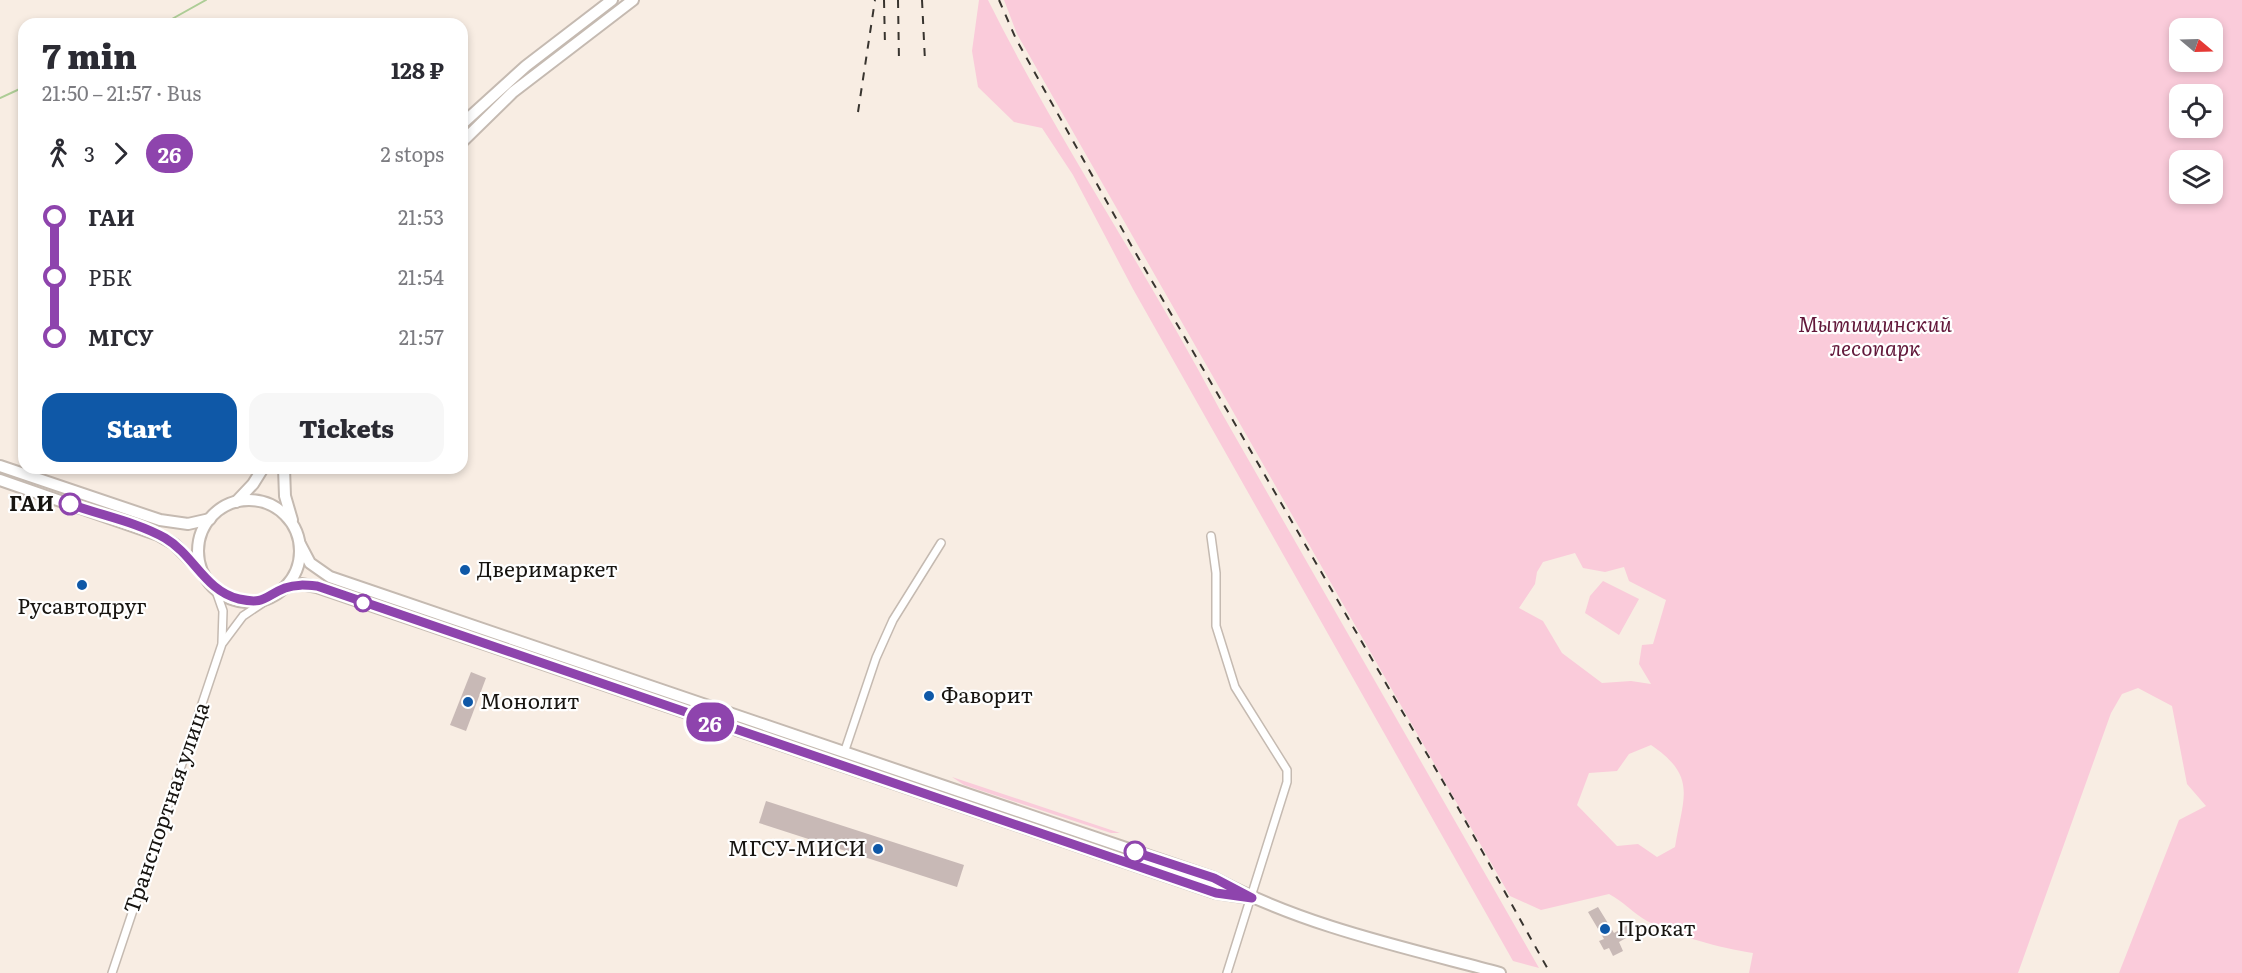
<!DOCTYPE html>
<html lang="en">
<head>
<meta charset="utf-8">
<style>
	body { margin:0; font-family:Literata,serif; background:#f7f7f7; color:#2b2b33; height:100vh; display:flex; flex-direction:column; font-size:22px; white-space:nowrap }
	* { box-sizing:border-box; margin:0 }
	p { font-size:20px; color:#7c7c81 }
	.icon { flex:none; width:33px; height:33px; fill:none; stroke:currentColor; stroke-width:2; stroke-linecap:round; stroke-linejoin:round }
	.map { position:relative; flex:1; overflow:hidden }
	.side { position:absolute; left:18px; top:18px; width:450px; height:456px; display:flex; flex-direction:column; background:#fff; border-radius:18px; box-shadow:0 3px 9px #0003 }
	.side>* { flex:none }
	.badge { padding:0 12px; border-radius:20px; font-size:21px; line-height:39px }
	.needle { width:39px; rotate:109deg }
	.tools { position:absolute; left:2169px; top:18px; display:grid; gap:12px }
	.tools a { display:grid; place-items:center; width:54px; height:54px; border-radius:12px; background:#fff; box-shadow:0 3px 9px #0003; font-size:30px }
	.map>.badge { position:absolute; translate:-50% -50%; box-shadow:0 0 0 3px #fff }
	.legs { display:flex; align-items:center; gap:9px; height:66px; padding:0 24px; font-size:20px }
	.legs p { margin-inline-start:auto }
	.headline { display:flex; align-items:center; justify-content:space-between; height:102px; padding:0 24px }
	h1 { font-size:33px; font-weight:800; line-height:45px }
	.button { display:flex; gap:12px; margin-top:auto; padding:12px 24px }
	.button a { flex:1; height:69px; border-radius:18px; background:#0f58a7; color:#fff; font-size:24px; font-weight:800; line-height:69px; text-align:center }
	.button a+a { background:#f7f7f7; color:#2b2b33 }
	ul { padding:0 24px; list-style:none }
	li { display:flex; align-items:center; gap:21px; height:60px; font-size:22px }
	li i { display:grid; place-items:center; width:9px; height:100%; margin:0 8px; background:currentColor }
	li i::after { content:''; width:15px; height:15px; margin:-8px; border:4px solid; border-radius:50%; background:#fff }
	li p { margin-inline-start:auto }
	li:first-child i { background:linear-gradient(#0000 50%,currentColor 0) }
	li:last-child i { background:linear-gradient(currentColor 50%,#0000 0) }
	.map>svg:first-child { display:block }
	.green { fill:#facbda; fill-rule:evenodd }
	.lines { fill:none; stroke-linecap:round; stroke-linejoin:round }
	.stream { stroke:#adcd96; stroke-width:2 }
	.building { fill:#c8b9b6 }
	.street-casing { stroke:#c5bab1; stroke-width:10 }
	.secondary-casing { stroke:#c5bab1; stroke-width:14 }
	.street { stroke:#fff; stroke-width:7 }
	.secondary { stroke:#fff; stroke-width:10 }
	.rail { stroke:#38342f; stroke-width:2; stroke-dasharray:8 8; stroke-linecap:butt }
	.line-1-casing { stroke:#fff; stroke-width:14 }
	.line-1 { stroke:#8e44ad; stroke-width:9 }
	.stop-1-dot { fill:#fff; stroke:#8e44ad; stroke-width:3 }
	.poi-dot { fill:#0f58a7; stroke:#fff; stroke-width:2 }
	.labels { text-anchor:middle; stroke-width:4.5; stroke-linejoin:round; paint-order:stroke }
	.park-label { font-size:21px; font-style:italic; fill:#62183a; stroke:#fff }
	.stop-label { font-size:21px; font-weight:bold; fill:#171410; stroke:#fff; text-anchor:end }
	.poi-label { font-size:21px; fill:#171410; stroke:#fff; text-anchor:start }
	.street-label { font-size:21px; fill:#171410; stroke:#fff }
</style>
</head>
<body>
<div class="map">
<svg width="2242" height="973" viewBox="0 0 2242 973">
	<rect width="100%" height="100%" fill="#f8ede3"/>
	<g class="green">
		<path d="M 979,0 L 988,0 C 1058,141 1147,271 1220,410 L 1539,968 L 1513,961 L 1133,289 L 1073,175 L 1042,128 L 1014,122 L 978,87 L 972,51 Z"/>
		<path d="M 1004,0 L 2242,0 L 2242,973 L 2119,973 L 2179,820 L 2206,806 L 2187,784 L 2172,706 L 2138,688 L 2122,694 L 2111,713 L 2018,973 L 1749,973 L 1753,953 C 1720,948 1677,936 1647,921 C 1634,914 1623,901 1609,894 L 1541,910 L 1510,896 L 1017,34 ZM 2180,28 L 2212,28 L 2212,62 L 2180,62 ZM 2180,94 L 2212,94 L 2212,128 L 2180,128 ZM 2212,160 L 2212,194 L 2180,194 L 2180,160 ZM 1575,553 L 1583,568 L 1605,572 L 1624,567 L 1629,581 L 1666,600 L 1653,644 L 1642,645 L 1639,664 L 1651,684 L 1631,681 L 1602,683 L 1562,653 L 1543,621 L 1519,608 L 1535,584 L 1537,572 L 1543,562 ZM 1651,745 C 1698,777 1683,797 1675,847 L 1657,857 L 1638,844 L 1617,846 L 1577,805 L 1589,773 L 1617,771 L 1629,754 Z"/>
		<polygon points="1603,581 1639,599 1619,635 1585,613 1590,596"/>
		<polygon points="952,777 1120,833 1111,833 964,785"/>
	</g>
	<g class="lines">
		<g class="stream">
			<polyline points="163,24 206,0"/>
			<polyline points="0,98 24,87"/>
		</g>
	</g>
	<g class="building">
		<polygon points="471,672 486,678 466,731 450,725"/>
		<polygon points="766,801 964,865 957,887 759,823"/>
		<polygon points="1598,907 1614,933 1628,925 1633,934 1619,942 1623,951 1613,956 1609,948 1604,950 1599,941 1604,939 1588,912"/>
	</g>
	<g class="lines">
		<defs>
			<g id="street">
				<polyline points="1211,536 1216,573 1216,626 1235,687 1287,770 1287,782 1227,973"/>
				<polyline points="215,588 223,611 222,642"/>
				<polyline points="844,753 876,658 893,620 941,543"/>
				<polyline points="112,973 222,644 243,616 270,598"/>
			</g>
			<g id="secondary">
				<polyline points="462,124 526,66 612,0"/>
				<polyline points="462,142 513,92 633,0"/>
				<polyline points="0,466 160,520 188,524 210,519"/>
				<polyline points="284,468 285,496 292,520"/>
				<polyline points="0,480 158,535 174,544 200,570"/>
				<circle cx="249" cy="551" r="51"/>
				<polyline points="236,502 253,484 263,468"/>
				<path d="M 300,544 L 310,563 L 330,577 L 1214,878 C 1303,926 1403,947 1500,973"/>
				<polyline points="284,588 301,584 317,587 1216,893 1243,897"/>
			</g>
		</defs>
		<use href="#street" class="street-casing"/>
		<use href="#secondary" class="secondary-casing"/>
		<use href="#street" class="street"/>
		<use href="#secondary" class="secondary"/>
		<g class="rail">
			<polyline points="884,0 885,45"/>
			<polyline points="898,0 899,61"/>
			<polyline points="922,0 925,61"/>
			<polyline points="999,0 1016,39 1131,245 1452,797 1550,973"/>
			<polyline points="858,112 875,0"/>
		</g>
	</g>
	<g class="lines">
		<defs>
			<path id="line-1" d="M 70,504 C 100,515 137,522 165,538 C 194,555 205,591 239,599 C 266,605 264,596 285,588 C 296,584 306,585 317,586 L 1216,893 L 1252,898 L 1214,878 L 1135,852"/>
		</defs>
		<use href="#line-1" class="line-1-casing"/>
		<use href="#line-1" class="line-1"/>
	</g>
	<g class="stop-1-dot">
		<circle cx="70" cy="504" r="10"/>
		<circle cx="363" cy="603" r="8"/>
		<circle cx="1135" cy="852" r="10"/>
	</g>
	<g class="poi-dot">
		<circle cx="465" cy="570" r="6"/>
		<circle cx="82" cy="585" r="6"/>
		<circle cx="929" cy="696" r="6"/>
		<circle cx="468" cy="702" r="6"/>
		<circle cx="878" cy="849" r="6"/>
		<circle cx="1605" cy="929" r="6"/>
	</g>
	<g class="labels">
		<g class="park-label">
			<text x="1875" y="332">Мытищинский<tspan x="1875" dy="24">лесопарк</tspan></text>
		</g>
		<g class="stop-label">
			<text x="54" y="511">ГАИ</text>
		</g>
		<g class="poi-label">
			<text x="477" y="577">Дверимаркет</text>
			<text x="82" y="614" text-anchor="middle">Русавтодруг</text>
			<text x="941" y="703">Фаворит</text>
			<text x="480" y="709">Монолит</text>
			<text x="866" y="856" text-anchor="end">МГСУ-МИСИ</text>
			<text x="1617" y="936">Прокат</text>
		</g>
		<g class="street-label">
			<text transform="translate(167 808) rotate(-71)" y="7">Транспортная улица</text>
		</g>
	</g>
</svg>
<div class="tools">
<a><svg class="needle" viewBox="-14 -14 28 28"><path d="M0-13l5 13h-10z" fill="#e53935"/><path d="M0 13l5-13h-10z" fill="#7c7c81"/></svg></a>
<a><svg class="icon" aria-label="locate" viewBox="0 0 24 24"><circle cx="12" cy="12" r="6"/><path d="M12 2v4M12 18v4M2 12h4M18 12h4"/></svg></a>
<a><svg class="icon" aria-label="layers" viewBox="0 0 24 24"><path d="M12 4l9 5-9 5-9-5zM3 14l9 5 9-5"/></svg></a>
</div>
<b class="badge" style="left:710px;top:722px;background:#8e44ad;color:#fff">26</b>
<section class="side">
<div class="headline"><div><h1>7 min</h1><p>21:50 – 21:57 · Bus</p></div><b>128 ₽</b></div>
<div class="legs"><svg class="icon" aria-label="walk" viewBox="0 0 24 24"><circle cx="13" cy="4" r="2"/><path d="M13 8l-2 6 4 7M11 14l-3 7M7 12l3-4h3l4 4"/></svg>3<svg class="icon" aria-label="forward" viewBox="0 0 24 24"><path d="M9 5l7 7-7 7"/></svg><b class="badge" style="background:#8e44ad;color:#fff">26</b><p>2 stops</p></div>
<ul>
<li><i style="color:#8e44ad"></i><b>ГАИ</b><p>21:53</p></li>
<li><i style="color:#8e44ad"></i><span>РБК</span><p>21:54</p></li>
<li><i style="color:#8e44ad"></i><b>МГСУ</b><p>21:57</p></li>
</ul>
<div class="button"><a>Start</a><a>Tickets</a></div>
</section>
</div>
</body>
</html>
